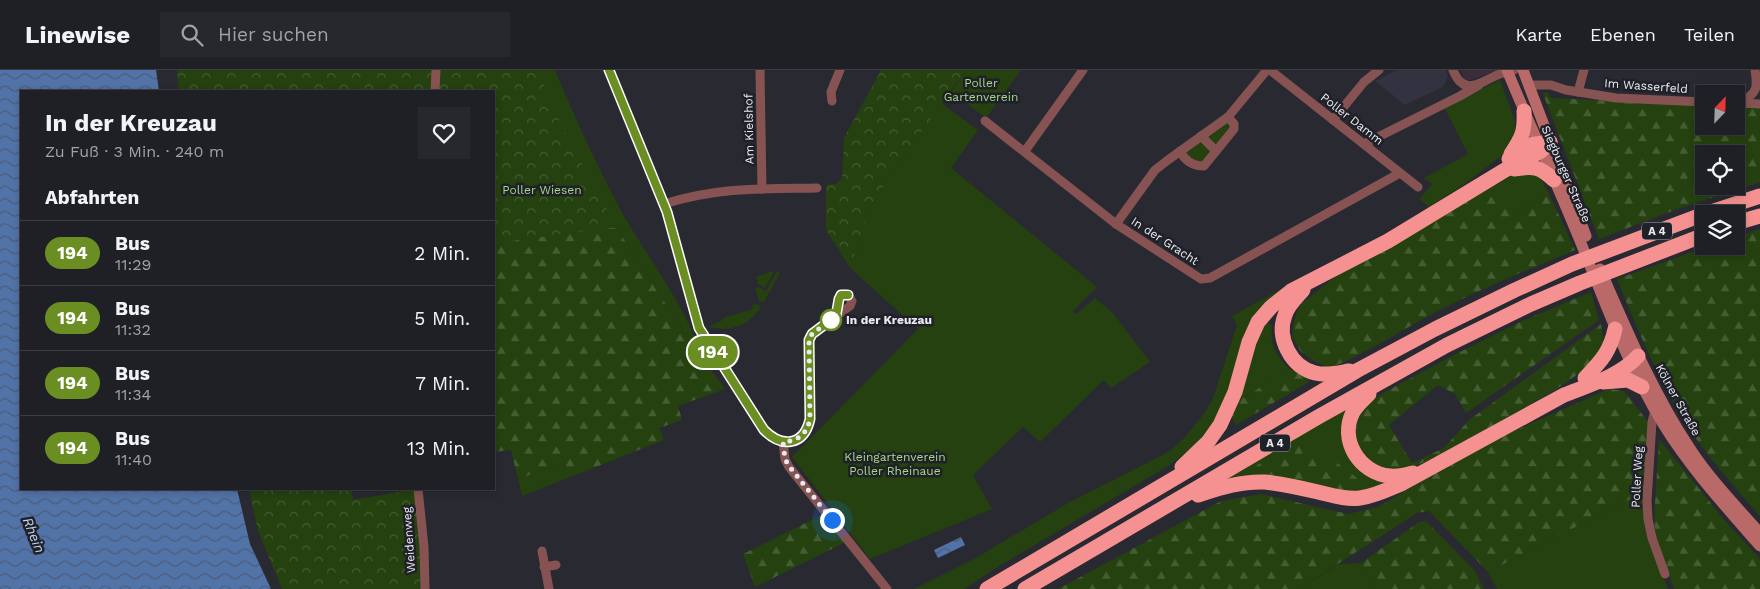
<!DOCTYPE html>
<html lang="de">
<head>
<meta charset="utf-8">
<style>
	body { margin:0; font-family:"Work Sans",sans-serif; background:#27272e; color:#f1f3f6; height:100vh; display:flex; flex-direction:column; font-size:19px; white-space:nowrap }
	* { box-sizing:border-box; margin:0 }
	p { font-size:16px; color:#a1a2a7 }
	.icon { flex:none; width:28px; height:28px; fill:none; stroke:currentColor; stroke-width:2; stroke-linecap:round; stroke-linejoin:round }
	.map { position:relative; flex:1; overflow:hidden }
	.drawer { position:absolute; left:20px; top:20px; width:475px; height:400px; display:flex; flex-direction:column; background:#1f1f26; border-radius:0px; box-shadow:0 2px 8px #0003,0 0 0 1px #3c3d43 }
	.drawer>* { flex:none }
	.badge { padding:0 10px; border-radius:16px; font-size:18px; line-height:32px }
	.needle { width:32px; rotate:23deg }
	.tools { position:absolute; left:1695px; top:15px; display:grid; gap:10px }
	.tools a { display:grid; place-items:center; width:50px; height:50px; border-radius:0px; background:#1f1f26; box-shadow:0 2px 8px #0003,0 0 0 1px #3c3d43; font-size:25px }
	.you { position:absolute; width:25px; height:25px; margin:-12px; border:4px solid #fff; border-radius:50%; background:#1a73e8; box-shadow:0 0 0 8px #1a73e833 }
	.map>.badge { position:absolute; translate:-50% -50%; box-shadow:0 0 0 2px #fff }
	h2 { padding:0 25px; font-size:19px; line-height:45px }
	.round { display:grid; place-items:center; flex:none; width:52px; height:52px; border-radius:0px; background:#27272e }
	.head { display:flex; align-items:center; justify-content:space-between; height:85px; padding:0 25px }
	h1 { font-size:24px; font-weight:700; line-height:38px }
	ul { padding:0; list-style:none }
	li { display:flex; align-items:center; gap:15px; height:65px; padding:0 25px; border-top:1px solid #3c3d43 }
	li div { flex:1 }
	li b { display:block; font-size:19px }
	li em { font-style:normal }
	li .badge { min-width:55px; font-weight:700; text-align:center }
	header { display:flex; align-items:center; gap:30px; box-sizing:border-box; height:70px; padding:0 25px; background:#1f1f26; border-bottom:1px solid #3c3d43 }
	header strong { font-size:24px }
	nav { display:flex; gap:28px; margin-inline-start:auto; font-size:18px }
	.search { width:350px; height:45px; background:#27272e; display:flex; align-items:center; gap:12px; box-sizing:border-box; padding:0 18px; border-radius:0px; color:#a1a2a7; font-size:19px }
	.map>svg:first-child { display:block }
	.commercial { fill:#3b2c39 }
	.built { fill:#323240 }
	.green { fill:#24410f }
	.forest { fill:url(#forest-firs); fill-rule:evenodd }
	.park { fill:url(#park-crowns) }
	.water { fill:url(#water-waves) }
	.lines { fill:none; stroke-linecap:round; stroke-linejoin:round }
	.minor { stroke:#865352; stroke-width:9 }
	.secondary { stroke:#b86968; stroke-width:11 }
	.motorway { stroke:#f59190; stroke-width:15 }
	.line-casing { stroke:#fff; stroke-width:11 }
	.line { stroke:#6b8e23; stroke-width:8 }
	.walk { stroke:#eaeaf0; stroke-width:5; stroke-dasharray:0 9 }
	.stop-dot { fill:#fff; stroke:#6b8e23; stroke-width:2.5 }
	.labels { text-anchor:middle; stroke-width:5; stroke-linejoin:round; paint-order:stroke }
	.shield { fill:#202028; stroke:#adadb4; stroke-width:1 }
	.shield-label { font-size:11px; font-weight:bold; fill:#eaeaf0 }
	.park-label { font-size:12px; fill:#a5d887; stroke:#202028 }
	.street-label { font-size:12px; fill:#eaeaf0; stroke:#202028 }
	.stop-label { font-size:12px; font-weight:bold; fill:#eaeaf0; stroke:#202028; text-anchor:start }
	.water-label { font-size:14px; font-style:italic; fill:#bfd3f2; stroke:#202028 }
</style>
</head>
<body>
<header>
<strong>Linewise</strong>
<div class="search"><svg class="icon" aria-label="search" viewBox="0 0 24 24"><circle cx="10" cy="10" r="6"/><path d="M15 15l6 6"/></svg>Hier suchen</div>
<nav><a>Karte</a><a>Ebenen</a><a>Teilen</a></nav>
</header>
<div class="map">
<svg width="1760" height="519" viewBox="0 0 1760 519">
	<defs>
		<pattern id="forest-firs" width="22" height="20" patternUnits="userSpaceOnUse" patternTransform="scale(1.25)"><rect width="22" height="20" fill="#24410f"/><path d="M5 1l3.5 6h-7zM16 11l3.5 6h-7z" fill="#445d32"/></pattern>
		<pattern id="park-crowns" width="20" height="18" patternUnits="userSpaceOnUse" patternTransform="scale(1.25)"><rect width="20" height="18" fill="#24410f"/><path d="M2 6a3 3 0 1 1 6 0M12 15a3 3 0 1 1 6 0" fill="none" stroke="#445d32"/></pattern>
		<pattern id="water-waves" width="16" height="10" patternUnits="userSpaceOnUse" patternTransform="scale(1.25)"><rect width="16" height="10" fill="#5273a8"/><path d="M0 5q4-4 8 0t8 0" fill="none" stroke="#4c5c78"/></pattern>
	</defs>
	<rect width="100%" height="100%" fill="#292932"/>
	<polygon class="commercial" points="1461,0 1495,0 1495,1 1465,12"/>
	<polygon class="built" points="1397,0 1446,0 1448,7 1443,17 1405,35 1375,11"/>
	<g class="green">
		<path d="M 438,0 L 555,0 C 576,50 599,100 625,148 C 649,188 677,226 696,269 L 693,276 L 616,157 L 494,173 L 494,21 Z"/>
		<polygon points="966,0 1021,0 986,48 951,22"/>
		<polygon points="1500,10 1515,51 1515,66 1509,80 1466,113 1429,137 1419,129 1432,114 1424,108 1468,84 1444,37"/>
		<polygon points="941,33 978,60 951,98 1097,217 1073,241 1076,244 1095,228 1113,243 1150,292 1111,318 1104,310 1040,372 1023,357 973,405 992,439 870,489 792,387 918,259 850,198 870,138 900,91"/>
		<polygon points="1228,51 1231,56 1216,75 1208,70 1208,66"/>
		<polygon points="1201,71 1211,81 1202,93 1196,93 1186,83"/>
		<path d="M 1516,103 C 1542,105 1540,105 1551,128 L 1540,125 L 1532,135 L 1512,141 L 1469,130 Z"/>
		<polygon points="772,201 773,204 765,218 758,214 756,207"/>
		<polygon points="777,201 780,203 764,232 759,231 755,218 759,217 766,221"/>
		<polygon points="1281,219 1280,223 1225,334 1207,363 1193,378 1168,396 1001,495 964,519 914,519 972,490 1068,433 1170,381 1186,366 1205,342 1213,328 1237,255 1232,246"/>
		<path d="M 757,234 L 761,238 C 746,257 731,262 708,257 L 721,251 L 723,248 L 753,239 L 752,235 Z"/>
		<path d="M 1265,253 L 1271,254 C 1273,260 1271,265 1272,271 C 1274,282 1282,292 1290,299 L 1238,331 L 1255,269 Z"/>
		<polygon points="1346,338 1347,380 1402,408 1359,423 1227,409"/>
		<polygon points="562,393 568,408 522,426 518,409"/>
		<polygon points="1646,421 1651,474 1668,519 1497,519 1488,502"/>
		<polygon points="1361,493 1374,519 1299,519 1339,494"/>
	</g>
	<g class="forest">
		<path d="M 1545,22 L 1548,23 L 1551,28 L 1704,35 L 1704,56 L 1736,56 L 1736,39 L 1744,36 L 1760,37 L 1760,112 L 1675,140 L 1599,169 L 1543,24 ZM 1704,84 L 1736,84 L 1736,116 L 1704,116 Z"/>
		<path d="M 1540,125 L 1551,128 L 1575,180 C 1530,199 1485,217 1442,239 C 1404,258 1369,282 1330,298 L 1316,292 L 1301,282 L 1292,267 L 1294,250 L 1300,235 L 1340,203 L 1469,130 L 1500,126 L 1512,141 L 1532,135 Z"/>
		<polygon points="616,157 693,276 725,319 678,336 682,350 659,358 664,370 568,408 562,393 518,409 511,380 494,382 494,173"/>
		<path d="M 1760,159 L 1760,446 C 1735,418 1709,388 1688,357 C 1659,311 1637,259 1617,209 L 1709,176 L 1736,176 L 1736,167 Z"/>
		<polygon points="1591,222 1599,250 1466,343 1455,324 1438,315 1389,355 1412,393 1444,378 1469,350 1601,254 1604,275 1601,284 1578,304 1555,320 1446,382 1411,398 1392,399 1377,396 1362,383 1355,368 1358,346 1367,334 1383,323 1450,287 1522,251"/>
		<polygon points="1290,299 1305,305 1309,312 1236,355 1231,346 1238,331"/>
		<polygon points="1609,319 1624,321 1649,353 1646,421 1488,502 1429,441 1417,443 1299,519 1058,519 1221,431 1261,424 1348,444 1378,437 1489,372"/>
		<polygon points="1659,369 1726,452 1760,489 1760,519 1674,519 1656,470 1654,449"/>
		<path d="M 1295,374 C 1303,379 1310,378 1317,381 C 1333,389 1349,401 1363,413 L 1363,420 L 1342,422 L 1277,407 L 1246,405 L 1250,399 Z"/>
		<polygon points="826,443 848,471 755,517 743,484"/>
		<polygon points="1426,451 1475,501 1484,519 1374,519 1361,493 1419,452"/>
	</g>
	<g class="park">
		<polygon points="177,0 538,0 560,53 616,157 494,173 494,21 179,21"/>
		<polygon points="881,0 966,0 900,91 870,138 850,198 826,160 826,115 836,114 842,108 844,68"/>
		<polygon points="249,419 352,419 353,430 416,419 422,480 422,519 282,519 258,461"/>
	</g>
	<g class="water">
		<polygon points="0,0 156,0 159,21 21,21 21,419 237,419 250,474 271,519 0,519"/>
		<polygon points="961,467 965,475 938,488 934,480"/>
	</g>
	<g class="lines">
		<g class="minor">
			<path d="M 609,0 L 667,142 L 699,258 L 764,360 C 782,378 804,376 810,349 L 809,270 L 812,264 L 850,236 L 852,231 L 848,225 L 844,224 L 840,227 L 836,246"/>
			<polyline points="760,0 762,119"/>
			<polyline points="1270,0 1418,117"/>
			<path d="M 1453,0 C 1463,25 1477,15 1495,6 C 1501,3 1508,2 1514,0"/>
			<polyline points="1529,15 1551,15 1566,20 1616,28 1704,32"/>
			<polyline points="435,21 436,0"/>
			<polyline points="1578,22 1584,0"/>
			<polyline points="832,31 831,22 840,0"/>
			<polyline points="1739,33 1760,34"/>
			<path d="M 1741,33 C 1757,22 1758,19 1755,0"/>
			<polyline points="1333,50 1364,12 1379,0"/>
			<polyline points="985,51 1116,154 1201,209 1210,208 1400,103"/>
			<polyline points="1201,66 1216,81"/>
			<polyline points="1364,74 1460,26 1479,15"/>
			<polyline points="1025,81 1083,0"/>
			<path d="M 1180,81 C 1185,91 1193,96 1204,96 L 1234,59 L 1234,54 L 1228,47"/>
			<path d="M 664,134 C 718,117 761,119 817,118"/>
			<polyline points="1116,154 1155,100 1168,90 1228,47 1267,0"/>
			<polyline points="1655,340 1652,352 1647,431 1648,449 1652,468 1665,504"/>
			<polyline points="783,372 785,389 789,397 887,519"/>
			<polyline points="418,419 424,477 425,519"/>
			<polyline points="542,481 549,519"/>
			<polyline points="544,497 556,495"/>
		</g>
		<g class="secondary">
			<path d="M 1507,0 C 1529,54 1554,107 1576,161 C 1603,226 1626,293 1663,354 C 1690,398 1726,437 1760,476"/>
			<polyline points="1523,0 1586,166"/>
			<path d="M 1600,199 C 1627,260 1652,321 1689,377 C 1709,408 1735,435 1760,463"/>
		</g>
		<g class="motorway">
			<path d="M 1511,84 C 1522,67 1525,62 1524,41"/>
			<polyline points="1509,89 1529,75 1550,72"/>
			<path d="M 1514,99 C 1534,96 1539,96 1554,110"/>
			<polyline points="1705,144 1760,126"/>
			<polyline points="1736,153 1760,146"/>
			<path d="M 1303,220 C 1296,228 1288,235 1285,245 C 1276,268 1291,297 1315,303 C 1327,306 1338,303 1349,301"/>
			<path d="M 1585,308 C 1601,291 1610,282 1615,259"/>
			<polyline points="1603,312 1628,310 1642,317"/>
			<path d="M 1369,324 C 1363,330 1357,335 1353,342 C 1339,370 1359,403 1390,406 C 1397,407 1406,405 1413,403"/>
			<polyline points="1182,397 1208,372 1220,355 1235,322 1249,272 1258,252 1271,237 1291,221 1388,171 1505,100 1541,81 1550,72"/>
			<path d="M 1198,425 C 1220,418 1241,411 1265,412 C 1283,414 1301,418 1318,422 C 1331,425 1346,430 1360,428 C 1375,426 1389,419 1403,413 L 1564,325 C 1589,315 1620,306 1638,286"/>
			<polyline points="987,519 1358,300 1435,259 1515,220 1572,194 1704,144"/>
			<polyline points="1025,519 1318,347 1447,275 1531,234 1580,213 1704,165"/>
		</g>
	</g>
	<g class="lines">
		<defs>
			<path id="line" d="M 609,0 L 667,142 L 699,258 L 764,360 C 782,378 804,376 810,349 L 809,270 L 812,264 L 836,246 L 839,229 L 841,225 L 848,225"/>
		</defs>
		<use href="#line" class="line-casing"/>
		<use href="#line" class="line"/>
		<path class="walk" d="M 831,250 L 832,249 L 812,264 L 809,270 L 810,349 C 807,364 798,371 783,372 L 785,389 L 789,396 L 832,450"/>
	</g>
	<circle class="stop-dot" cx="831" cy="250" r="10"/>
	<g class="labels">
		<g class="shield">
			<rect x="1642" y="152.5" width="30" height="17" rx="4"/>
			<rect x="1260" y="364.5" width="30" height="17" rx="4"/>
		</g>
		<g class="shield-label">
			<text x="1657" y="165">A 4</text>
			<text x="1275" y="377">A 4</text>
		</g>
		<g class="park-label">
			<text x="981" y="17">Poller<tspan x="981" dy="14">Gartenverein</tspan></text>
			<text x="542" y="124">Poller Wiesen</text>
			<text x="895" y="391">Kleingartenverein<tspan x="895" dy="14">Poller Rheinaue</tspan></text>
		</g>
		<g class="street-label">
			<text transform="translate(1646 16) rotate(4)" y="4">Im Wasserfeld</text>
			<text transform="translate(1352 49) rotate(38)" y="4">Poller Damm</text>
			<text transform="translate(749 59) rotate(-91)" y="4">Am Kielshof</text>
			<text transform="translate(1566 104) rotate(66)" y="4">Siegburger Straße</text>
			<text transform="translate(1165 171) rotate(33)" y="4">In der Gracht</text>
			<text transform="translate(1678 330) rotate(61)" y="4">Kölner Straße</text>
			<text transform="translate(1637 407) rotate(-87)" y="4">Poller Weg</text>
			<text transform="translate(409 470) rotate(-94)" y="4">Weidenweg</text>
		</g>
		<g class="stop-label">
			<text x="846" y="254">In der Kreuzau</text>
		</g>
		<g class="water-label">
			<text transform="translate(34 465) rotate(68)" y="5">Rhein</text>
		</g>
	</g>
</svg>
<div class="tools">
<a><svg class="needle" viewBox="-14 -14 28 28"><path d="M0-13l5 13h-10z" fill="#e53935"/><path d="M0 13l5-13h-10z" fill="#a1a2a7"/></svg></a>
<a><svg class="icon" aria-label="locate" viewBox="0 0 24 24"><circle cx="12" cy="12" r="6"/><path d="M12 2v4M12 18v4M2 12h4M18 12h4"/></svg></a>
<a><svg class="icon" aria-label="layers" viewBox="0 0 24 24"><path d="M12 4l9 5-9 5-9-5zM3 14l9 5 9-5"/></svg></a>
</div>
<div class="you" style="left:832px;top:450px"></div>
<b class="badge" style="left:713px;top:282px;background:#6b8e23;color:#fff">194</b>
<section class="drawer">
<div class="head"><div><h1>In der Kreuzau</h1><p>Zu Fuß · 3 Min. · 240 m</p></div><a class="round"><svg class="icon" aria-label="heart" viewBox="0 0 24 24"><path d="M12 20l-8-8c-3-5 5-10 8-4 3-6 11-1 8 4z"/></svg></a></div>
<h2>Abfahrten</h2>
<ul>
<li><span class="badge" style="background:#6b8e23;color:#fff">194</span><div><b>Bus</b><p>11:29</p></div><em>2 Min.</em></li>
<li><span class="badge" style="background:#6b8e23;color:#fff">194</span><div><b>Bus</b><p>11:32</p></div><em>5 Min.</em></li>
<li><span class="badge" style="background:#6b8e23;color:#fff">194</span><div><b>Bus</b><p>11:34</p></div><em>7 Min.</em></li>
<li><span class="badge" style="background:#6b8e23;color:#fff">194</span><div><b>Bus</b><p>11:40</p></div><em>13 Min.</em></li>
</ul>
</section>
</div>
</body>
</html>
